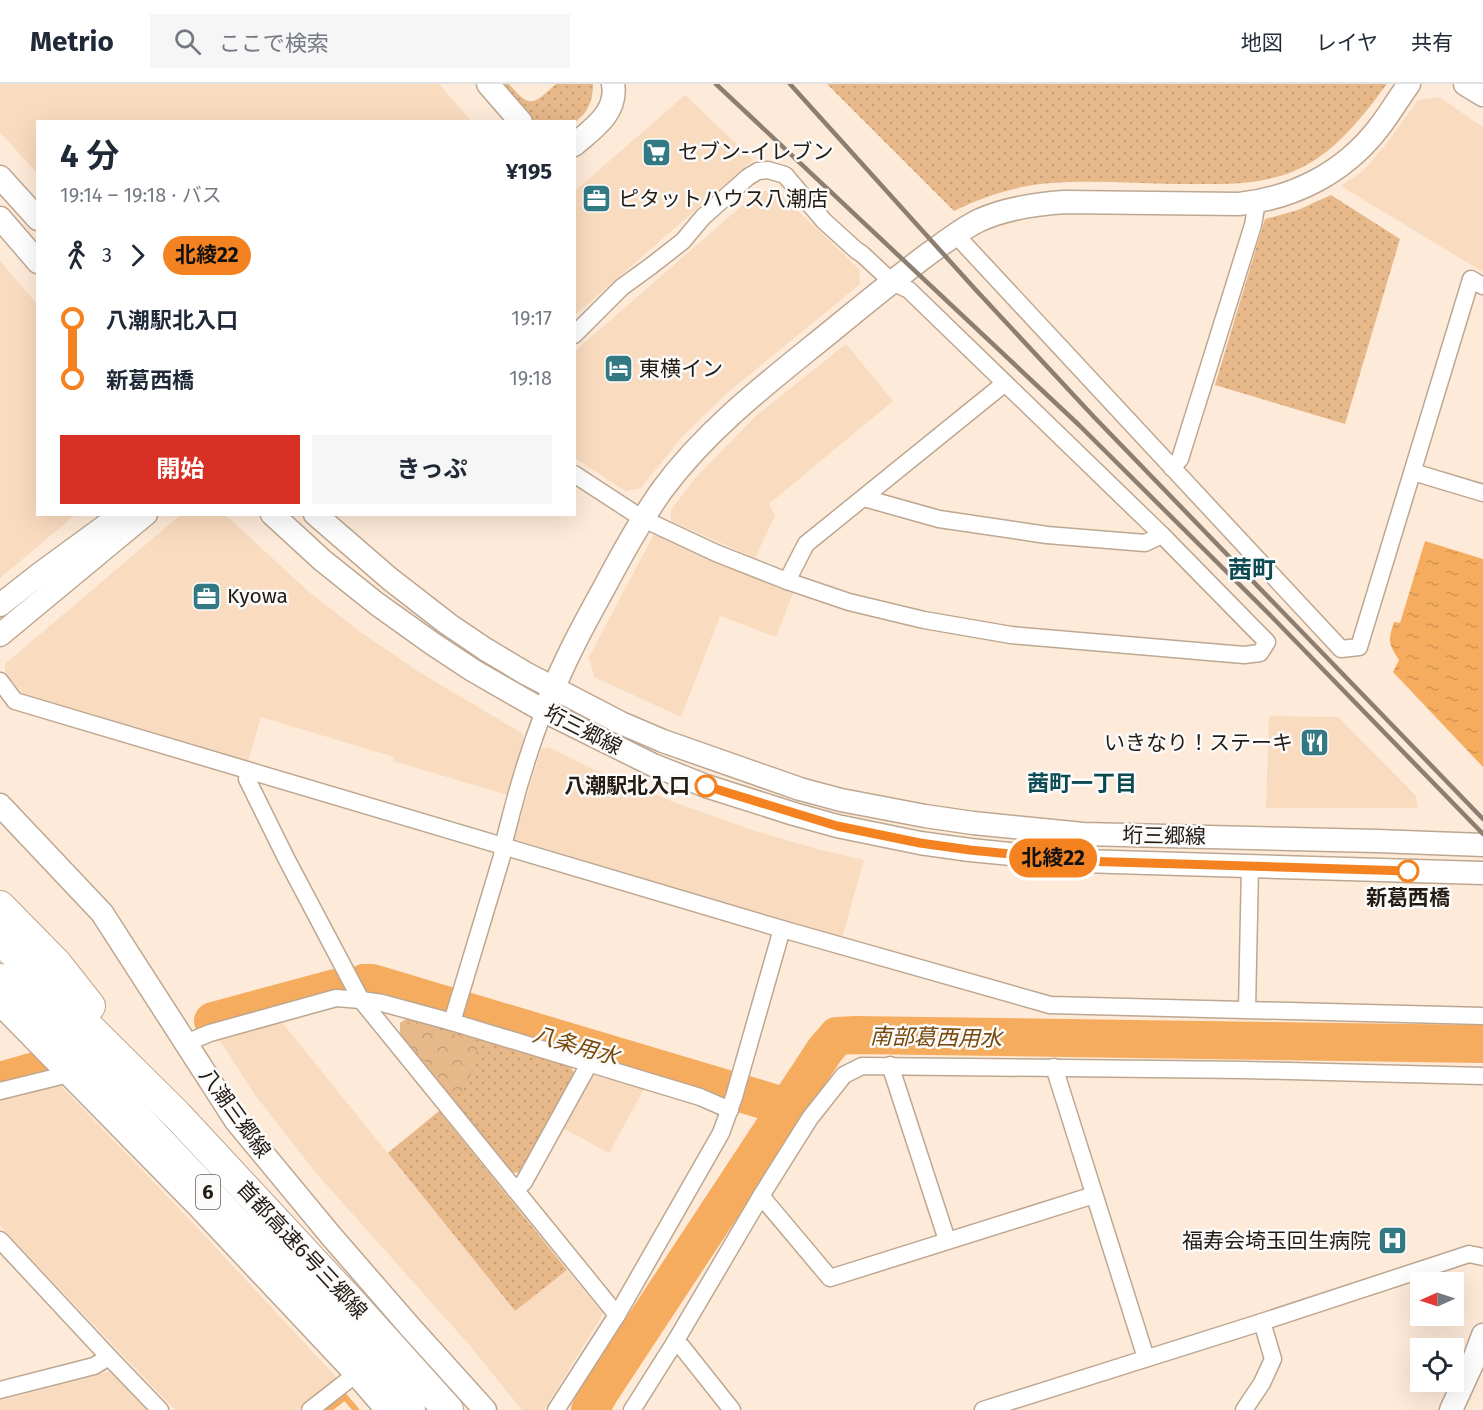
<!DOCTYPE html>
<html lang="ja">
<head>
<meta charset="utf-8">
<style>
	body { margin:0; font-family:"Fira Sans","Noto Sans JP",sans-serif; background:#f6f6f7; color:#1f2937; height:100vh; display:flex; flex-direction:column; font-size:22px; white-space:nowrap }
	* { box-sizing:border-box; margin:0 }
	p { font-size:20px; color:#747a83 }
	.icon { flex:none; width:33px; height:33px; fill:none; stroke:currentColor; stroke-width:2; stroke-linecap:round; stroke-linejoin:round }
	.map { position:relative; flex:1; overflow:hidden }
	.drawer { position:absolute; left:36px; top:36px; width:540px; height:396px; display:flex; flex-direction:column; background:#fff; border-radius:0px; box-shadow:0 6px 24px #0002 }
	.drawer>* { flex:none }
	.badge { padding:0 12px; border-radius:20px; font-size:21px; line-height:39px }
	.needle { width:39px; rotate:267deg }
	.controls { position:absolute; left:1410px; top:1188px; display:grid; gap:12px }
	.controls a { display:grid; place-items:center; width:54px; height:54px; border-radius:0px; background:#fff; box-shadow:0 6px 24px #0002; font-size:30px }
	.map>.badge { position:absolute; translate:-50% -50%; box-shadow:0 0 0 3px #fff }
	.legs { display:flex; align-items:center; gap:9px; height:66px; padding:0 24px; font-size:20px }
	.legs p { margin-inline-start:auto }
	.summary { display:flex; align-items:center; justify-content:space-between; height:102px; padding:0 24px }
	h1 { font-size:33px; font-weight:700; line-height:45px }
	.primary-button { display:flex; gap:12px; margin-top:auto; padding:12px 24px }
	.primary-button a { flex:1; height:69px; border-radius:0px; background:#d93025; color:#fff; font-size:24px; font-weight:700; line-height:69px; text-align:center }
	.primary-button a+a { background:#f6f6f7; color:#1f2937 }
	ul { padding:0 24px; list-style:none }
	li { display:flex; align-items:center; gap:21px; height:60px; font-size:22px }
	li i { display:grid; place-items:center; width:9px; height:100%; margin:0 8px; background:currentColor }
	li i::after { content:''; width:15px; height:15px; margin:-8px; border:4px solid; border-radius:50%; background:#fff }
	li p { margin-inline-start:auto }
	li:first-child i { background:linear-gradient(#0000 50%,currentColor 0) }
	li:last-child i { background:linear-gradient(currentColor 50%,#0000 0) }
	header { display:flex; align-items:center; gap:36px; box-sizing:border-box; height:84px; padding:0 30px; background:#fff; border-bottom:2px solid #e0e1e3 }
	header strong { font-size:28px }
	nav { display:flex; gap:33px; margin-inline-start:auto; font-size:21px }
	.search { width:420px; height:54px; background:#f6f6f7; display:flex; align-items:center; gap:15px; box-sizing:border-box; padding:0 21px; border-radius:0px; color:#747a83; font-size:22px }
	.map>svg:first-child { display:block }
	.built { fill:#f9dbbf }
	.grass { fill:url(#grass-dots) }
	.forest { fill:url(#forest-crowns) }
	.water { fill:url(#water-ripples) }
	.lines { fill:none; stroke-linecap:round; stroke-linejoin:round }
	.stream { stroke:#f6ac5f; stroke-width:6 }
	.river { stroke:#f6ac5f; stroke-width:38 }
	.street-casing { stroke:#bda791; stroke-width:19 }
	.secondary-casing { stroke:#bda791; stroke-width:25 }
	.highway-casing { stroke:#bda791; stroke-width:32 }
	.street { stroke:#fff; stroke-width:16 }
	.secondary { stroke:#fff; stroke-width:22 }
	.highway { stroke:#fff; stroke-width:30 }
	.rail { stroke:#8c7e71; stroke-width:4.5 }
	.line-1-casing { stroke:#fff; stroke-width:14 }
	.line-1 { stroke:#f58220; stroke-width:9 }
	.stop-1-dot { fill:#fff; stroke:#f58220; stroke-width:3 }
	.labels { text-anchor:middle; stroke-width:5; stroke-linejoin:round; paint-order:stroke }
	.shield { fill:#fbfbfb; stroke:#645e59; stroke-width:1.5 }
	.shield-label { font-size:20px; font-weight:bold; fill:#241b13 }
	.poi-label { font-size:21px; fill:#241b13; stroke:#fbfbfb; text-anchor:start }
	.street-label { font-size:21px; fill:#241b13; stroke:#fbfbfb }
	.stop-label { font-size:21px; font-weight:bold; fill:#241b13; stroke:#fbfbfb; text-anchor:end }
	.neighbourhood-label { font-size:22px; font-weight:bold; fill:#0c4b52; stroke:#fbfbfb }
	.water-label { font-size:22px; font-style:italic; fill:#77480a; stroke:#fbfbfb }
	.quarter-label { font-size:24px; font-weight:bold; fill:#0c4b52; stroke:#fbfbfb }
</style>
</head>
<body>
<header>
<strong>Metrio</strong>
<div class="search"><svg class="icon" aria-label="search" viewBox="0 0 24 24"><circle cx="10" cy="10" r="6"/><path d="M15 15l6 6"/></svg>ここで検索</div>
<nav><a>地図</a><a>レイヤ</a><a>共有</a></nav>
</header>
<div class="map">
<svg width="1483" height="1326" viewBox="0 0 1483 1326">
	<defs>
		<pattern id="grass-dots" width="8" height="8" patternUnits="userSpaceOnUse" patternTransform="scale(1.5)"><rect width="8" height="8" fill="#e7b889"/><path d="M2 2h.1M6 6h.1" fill="none" stroke="#c69e75" stroke-width="1.8" stroke-linecap="round"/></pattern>
		<pattern id="forest-crowns" width="20" height="18" patternUnits="userSpaceOnUse" patternTransform="scale(1.5)"><rect width="20" height="18" fill="#e7b889"/><path d="M2 6a3 3 0 1 1 6 0M12 15a3 3 0 1 1 6 0" fill="none" stroke="#c69e75"/></pattern>
		<pattern id="water-ripples" width="26" height="14" patternUnits="userSpaceOnUse" patternTransform="scale(1.5)"><rect width="26" height="14" fill="#f6ac5f"/><path d="M2 4q2-2 4 0t4 0M15 11q2-2 4 0t4 0" fill="none" stroke="#d39352"/></pattern>
	</defs>
	<rect width="100%" height="100%" fill="#feead8"/>
	<g class="built">
		<polygon points="0,0 439,0 471,37 38,38 37,89 0,48"/>
		<polygon points="685,11 753,76 575,231 575,107"/>
		<polygon points="1439,13 1483,43 1483,188 1341,102 1363,87 1387,59 1418,16"/>
		<polygon points="759,107 777,107 859,185 860,200 726,310 682,353 641,404 625,407 575,374 575,267"/>
		<polygon points="0,177 37,220 38,430 75,431 0,494"/>
		<polygon points="846,260 893,317 769,420 775,431 755,474 671,437 671,426 696,393 757,331"/>
		<polygon points="183,430 223,431 229,434 309,508 359,547 419,588 522,649 524,657 508,711 393,677 394,673 261,633 248,677 24,610 5,590 5,580 178,433"/>
		<polygon points="655,448 737,487 793,509 776,553 720,532 681,633 594,593 589,573"/>
		<polygon points="1269,632 1338,633 1416,712 1418,724 1266,724"/>
		<polygon points="549,663 591,684 671,717 755,747 817,765 864,776 842,854 514,755 541,665"/>
		<polygon points="281,937 515,1227 567,1186 603,1230 544,1326 522,1326 471,1263 316,1089 255,1011 219,955"/>
		<polygon points="592,991 644,1005 609,1069 563,1044"/>
		<polygon points="59,1000 191,1137 338,1295 298,1326 175,1326 0,1142 0,1016"/>
		<polygon points="110,1287 148,1326 0,1326 0,1317"/>
	</g>
	<g class="grass">
		<path d="M 500,0 L 509,0 C 531,26 533,20 556,0 L 593,0 C 593,17 588,29 575,38 L 534,37 L 529,34 Z"/>
		<path d="M 827,0 L 1387,0 C 1366,28 1345,56 1315,76 C 1274,103 1225,100 1178,100 C 1135,99 1092,96 1050,99 C 1015,102 985,112 954,127 Z"/>
		<polygon points="1331,111 1400,155 1345,340 1215,301 1265,135 1298,126"/>
		<polygon points="408,934 571,983 575,991 522,1089 511,1088 403,955 400,949 400,939"/>
		<polygon points="439,1027 567,1186 515,1227 388,1069"/>
	</g>
	<polygon class="forest" points="411,937 479,958 469,997 461,1008 450,1007 407,957 403,949 404,941"/>
	<path class="water" d="M 1425,457 L 1483,475 L 1483,683 L 1393,588 L 1399,576 C 1388,559 1388,557 1394,538 L 1400,539 Z"/>
	<g class="lines">
		<polyline class="stream" points="328,1326 345,1313 356,1326"/>
		<g class="river">
			<polyline points="364,899 372,899 787,1023"/>
			<polyline points="213,937 335,904"/>
			<polyline points="0,997 35,987"/>
			<polyline points="590,1326 600,1308 825,966 837,952 856,951 1483,960"/>
		</g>
		<defs>
			<g id="street">
				<polyline points="955,150 1341,565 1359,563 1471,195 1483,202"/>
				<polyline points="574,251 622,203 651,182 683,157 703,133 748,93 758,87 768,86 785,91 824,137 856,166 862,170 892,198 909,206 1162,451 1267,558 1260,569 1244,571 1011,551 924,536 849,518 787,497 716,469 654,440 643,435 574,390"/>
				<polyline points="1172,384 1180,375 1253,141 1257,118"/>
				<polyline points="1413,388 1483,409"/>
				<polyline points="864,414 939,435 1047,451 1145,459 1162,451"/>
				<polyline points="787,497 806,460 1005,299"/>
				<polyline points="0,597 15,617 782,845 1050,921 1483,932"/>
				<polyline points="249,687 247,695 287,776 361,916 617,1231"/>
				<polyline points="1247,925 1250,783"/>
				<path d="M 452,938 L 502,772 C 503,758 508,744 511,731 C 520,696 531,661 544,627"/>
				<polyline points="186,959 210,949 336,914 361,916 382,919 452,938 700,1013 730,1026"/>
				<polyline points="890,981 947,1156"/>
				<polyline points="1054,983 1146,1274"/>
				<polyline points="0,1007 69,990"/>
				<polyline points="515,1106 524,1098 589,980"/>
				<polyline points="761,1112 830,1194 1094,1111"/>
				<polyline points="0,1156 109,1273 160,1326"/>
				<polyline points="675,1258 682,1263 732,1326"/>
				<polyline points="0,1306 94,1282 109,1273"/>
				<polyline points="310,1326 356,1290"/>
				<polyline points="556,1326 617,1231 721,1049 734,1013 782,845"/>
				<polyline points="632,1326 675,1258 761,1112 810,1034 844,991 862,982 1246,986 1483,992"/>
				<polyline points="983,1326 1262,1238 1469,1170 1483,1173"/>
				<polyline points="1244,1326 1262,1299 1273,1275 1262,1238"/>
			</g>
			<g id="secondary">
				<polyline points="488,0 521,38"/>
				<polyline points="1465,0 1483,11"/>
				<path d="M 574,61 C 594,44 618,28 613,0"/>
				<polyline points="0,93 38,135"/>
				<polyline points="0,134 38,178"/>
				<polyline points="272,430 322,476 377,520 433,560 474,587 514,610 544,627 653,681 706,702 794,730 837,742 920,759 970,766 1081,777 1483,789"/>
				<polyline points="315,430 390,495 448,540 485,565 525,589 621,639 663,657 800,705 841,716 925,732 973,739 1083,750 1377,757 1483,761"/>
				<polyline points="0,521 41,489 108,440 118,430"/>
				<polyline points="0,551 146,430"/>
				<path d="M 548,618 C 564,577 583,542 604,504 C 622,470 640,437 662,406 C 712,338 781,289 845,236 C 872,214 899,192 927,171 C 944,159 961,145 980,136 C 1007,124 1035,120 1064,118 L 1239,120 C 1294,114 1343,89 1377,46 C 1389,31 1398,15 1409,0"/>
				<polyline points="0,721 102,829 236,1037 332,1153 411,1244 485,1326"/>
				<polyline points="0,920 199,1123 356,1290 387,1326"/>
				<polyline points="1451,1326 1473,1278 1483,1251"/>
			</g>
			<g id="highway">
				<polyline points="0,822 56,879 90,922"/>
				<polyline points="0,855 178,1032 348,1215 448,1326"/>
				<polyline points="0,895 99,993 328,1236 410,1326"/>
			</g>
		</defs>
		<use href="#street" class="street-casing"/>
		<use href="#secondary" class="secondary-casing"/>
		<use href="#highway" class="highway-casing"/>
		<use href="#street" class="street"/>
		<use href="#secondary" class="secondary"/>
		<use href="#highway" class="highway"/>
		<g class="rail">
			<polyline points="716,0 1079,341 1272,533 1483,750"/>
			<polyline points="790,0 975,205 1094,333 1483,735"/>
		</g>
	</g>
	<g class="lines">
		<defs>
			<polyline id="line-1" points="706,702 837,742 920,759 970,766 1081,777 1408,787"/>
		</defs>
		<use href="#line-1" class="line-1-casing"/>
		<use href="#line-1" class="line-1"/>
	</g>
	<defs>
		<symbol id="supermarket-square" viewBox="-11 -11 22 22"><rect x="-9" y="-9" width="18" height="18" rx="4" fill="#327983" stroke="#fbfbfb"/><path d="M-6-5.5h2.5l.6 2H6L4.5 2H-2.5L-4.4-4H-6ZM-1.5 3.2a1.3 1.3 0 1 0 .1 0ZM3 3.2a1.3 1.3 0 1 0 .1 0Z" fill="#fff"/></symbol>
		<symbol id="office-square" viewBox="-11 -11 22 22"><rect x="-9" y="-9" width="18" height="18" rx="4" fill="#327983" stroke="#fbfbfb"/><path d="M-6-3h4V-5.5h4V-3h4V5H-6ZM-1-4.5V-3h2v-1.5ZM-6 0V1H6V0Z" fill="#fff"/></symbol>
		<symbol id="hotel-square" viewBox="-11 -11 22 22"><rect x="-9" y="-9" width="18" height="18" rx="4" fill="#327983" stroke="#fbfbfb"/><path d="M-6-4.5h1.5V1H6V5H4.5V3h-9V5H-6ZM-4 0a1.8 1.8 0 1 1 3.6 0ZM.5 0V-2.5h3Q6-2.5 6 0Z" fill="#fff"/></symbol>
		<symbol id="restaurant-square" viewBox="-11 -11 22 22"><rect x="-9" y="-9" width="18" height="18" rx="4" fill="#327983" stroke="#fbfbfb"/><path d="M-5-6h1v4h1v-4h1v4h1v-4h1v5L-1.5 .5V6h-2V.5L-5-1ZM5-6V6H3V1.5H1.5Q1.5-4 5-6Z" fill="#fff"/></symbol>
		<symbol id="hospital-square" viewBox="-11 -11 22 22"><rect x="-9" y="-9" width="18" height="18" rx="4" fill="#327983" stroke="#fbfbfb"/><path d="M-5-5h3v3.5h4V-5h3V5h-3V1.5h-4V5h-3Z" fill="#fff"/></symbol>
	</defs>
	<g fill-rule="evenodd">
		<use href="#supermarket-square" x="640" y="52" width="33" height="33"/>
		<use href="#office-square" x="580" y="98" width="33" height="33"/>
		<use href="#hotel-square" x="602" y="268" width="33" height="33"/>
		<use href="#office-square" x="190" y="496" width="33" height="33"/>
		<use href="#restaurant-square" x="1298" y="642" width="33" height="33"/>
		<use href="#hospital-square" x="1376" y="1140" width="33" height="33"/>
	</g>
	<g class="stop-1-dot">
		<circle cx="706" cy="702" r="10"/>
		<circle cx="1408" cy="787" r="10"/>
	</g>
	<g class="labels">
		<rect class="shield" x="196" y="1091" width="24" height="34" rx="4.5"/>
		<g class="shield-label">
			<text x="208" y="1115">6</text>
		</g>
		<g class="poi-label">
			<text x="678" y="75">セブン-イレブン</text>
			<text x="618" y="122">ピタットハウス八潮店</text>
			<text x="639" y="292">東横イン</text>
			<text x="227" y="519">Kyowa</text>
			<text x="1293" y="666" text-anchor="end">いきなり！ステーキ</text>
			<text x="1371" y="1164" text-anchor="end">福寿会埼玉回生病院</text>
		</g>
		<g class="street-label">
			<text transform="translate(583 646) rotate(27)" y="7">垳三郷線</text>
			<text transform="translate(1164 752) rotate(1)" y="7">垳三郷線</text>
			<text transform="translate(235 1029) rotate(54)" y="7">八潮三郷線</text>
			<text transform="translate(302 1166) rotate(47)" y="7">首都高速6号三郷線</text>
		</g>
		<g class="stop-label">
			<text x="690" y="709">八潮駅北入口</text>
			<text x="1408" y="821" text-anchor="middle">新葛西橋</text>
		</g>
		<g class="neighbourhood-label">
			<text x="1082" y="707">茜町一丁目</text>
		</g>
		<g class="water-label">
			<text transform="translate(936 953) rotate(1)" y="8">南部葛西用水</text>
			<text transform="translate(576 961) rotate(16)" y="8">八条用水</text>
		</g>
		<g class="quarter-label">
			<text x="1252" y="494">茜町</text>
		</g>
	</g>
</svg>
<div class="controls">
<a><svg class="needle" viewBox="-14 -14 28 28"><path d="M0-13l5 13h-10z" fill="#e53935"/><path d="M0 13l5-13h-10z" fill="#747a83"/></svg></a>
<a><svg class="icon" aria-label="locate" viewBox="0 0 24 24"><circle cx="12" cy="12" r="6"/><path d="M12 2v4M12 18v4M2 12h4M18 12h4"/></svg></a>
</div>
<b class="badge" style="left:1053px;top:774px;background:#f58220;color:#111">北綾22</b>
<section class="drawer">
<div class="summary"><div><h1>4 分</h1><p>19:14 – 19:18 · バス</p></div><b>¥195</b></div>
<div class="legs"><svg class="icon" aria-label="walk" viewBox="0 0 24 24"><circle cx="13" cy="4" r="2"/><path d="M13 8l-2 6 4 7M11 14l-3 7M7 12l3-4h3l4 4"/></svg>3<svg class="icon" aria-label="forward" viewBox="0 0 24 24"><path d="M9 5l7 7-7 7"/></svg><b class="badge" style="background:#f58220;color:#111">北綾22</b></div>
<ul>
<li><i style="color:#f58220"></i><b>八潮駅北入口</b><p>19:17</p></li>
<li><i style="color:#f58220"></i><b>新葛西橋</b><p>19:18</p></li>
</ul>
<div class="primary-button"><a>開始</a><a>きっぷ</a></div>
</section>
</div>
</body>
</html>
